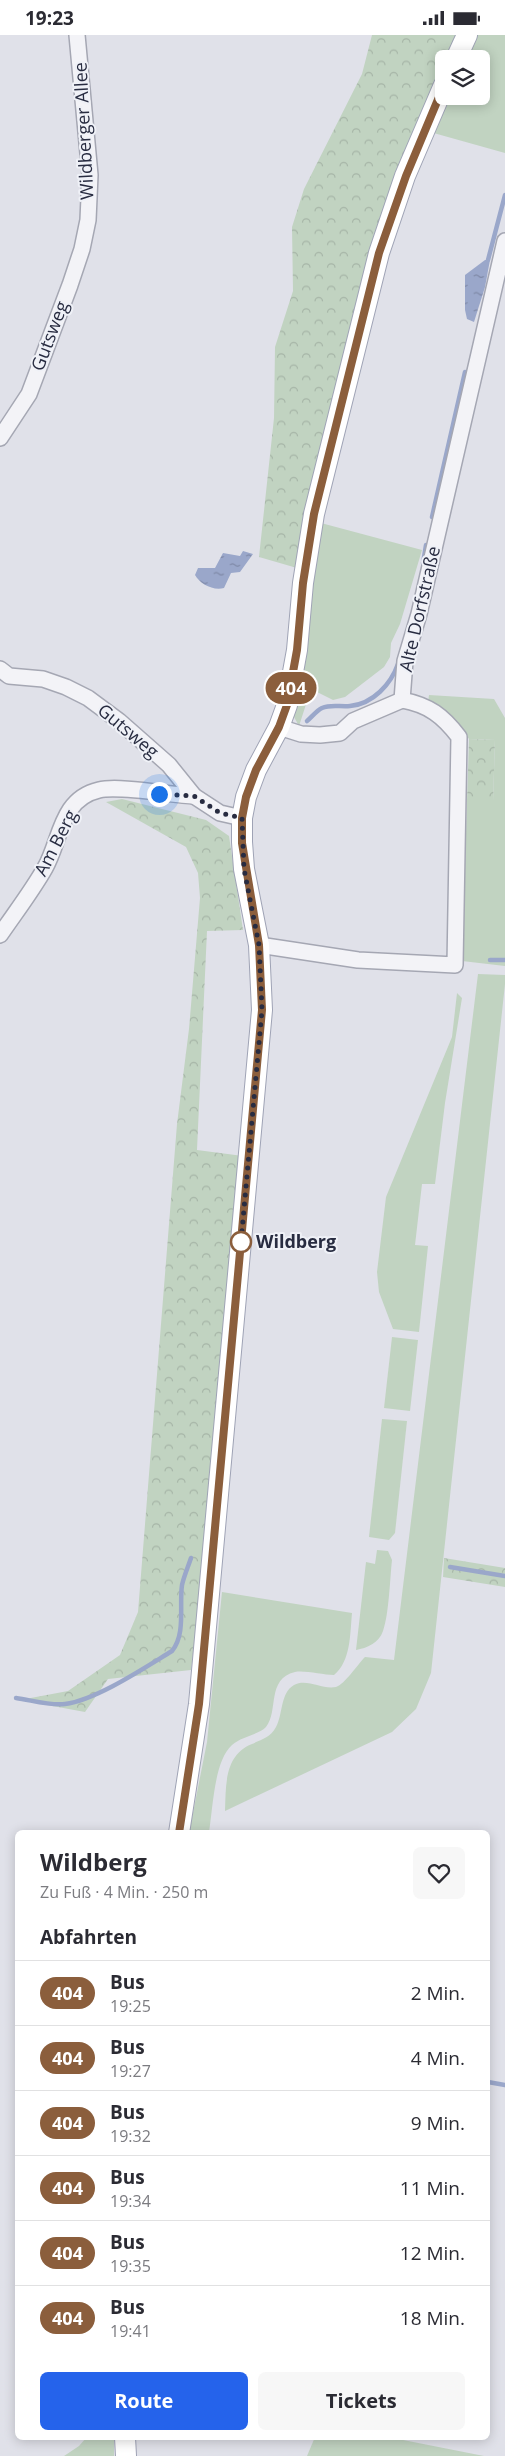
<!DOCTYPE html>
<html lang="de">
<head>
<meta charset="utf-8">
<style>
	body { margin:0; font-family:"Open Sans",sans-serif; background:#f7f7f7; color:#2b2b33; height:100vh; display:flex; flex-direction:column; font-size:19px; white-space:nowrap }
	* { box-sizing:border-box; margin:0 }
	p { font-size:16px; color:#7c7c81 }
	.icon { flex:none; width:28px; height:28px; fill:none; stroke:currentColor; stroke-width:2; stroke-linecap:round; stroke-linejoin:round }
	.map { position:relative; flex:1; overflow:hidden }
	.side { position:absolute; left:15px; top:1795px; width:475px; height:610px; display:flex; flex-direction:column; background:#fff; border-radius:8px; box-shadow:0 2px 12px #0003 }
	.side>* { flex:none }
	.badge { padding:0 10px; border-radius:16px; font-size:18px; line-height:32px }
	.fabs { position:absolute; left:435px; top:15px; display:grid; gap:10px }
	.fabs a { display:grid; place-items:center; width:55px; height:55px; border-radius:8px; background:#fff; box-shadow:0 2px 12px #0003; font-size:25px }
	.you { position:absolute; width:25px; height:25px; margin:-12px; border:4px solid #fff; border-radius:50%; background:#1a73e8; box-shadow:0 0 0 8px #1a73e833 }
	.map>.badge { position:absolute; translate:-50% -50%; box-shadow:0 0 0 2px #fff }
	h2 { padding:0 25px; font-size:19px; line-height:45px }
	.round { display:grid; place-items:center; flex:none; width:52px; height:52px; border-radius:8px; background:#f7f7f7 }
	.overview { display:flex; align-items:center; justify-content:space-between; height:85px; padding:0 25px }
	h1 { font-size:24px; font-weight:700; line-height:38px }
	.primary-button { display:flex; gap:10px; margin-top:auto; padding:10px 25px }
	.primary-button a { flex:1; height:58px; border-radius:8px; background:#2563eb; color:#fff; font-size:20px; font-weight:700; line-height:58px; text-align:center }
	.primary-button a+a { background:#f7f7f7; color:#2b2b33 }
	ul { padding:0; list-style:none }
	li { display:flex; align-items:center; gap:15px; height:65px; padding:0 25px; border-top:1px solid #e1e1e2 }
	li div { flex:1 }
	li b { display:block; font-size:19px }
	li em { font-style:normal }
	li .badge { min-width:55px; font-weight:700; text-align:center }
	.status { display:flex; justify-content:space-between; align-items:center; height:35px; padding:0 25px; background:#fff; direction:ltr }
	.status svg { height:14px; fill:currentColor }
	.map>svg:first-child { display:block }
	.green { fill:#c1d3c1 }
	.forest { fill:url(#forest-crowns) }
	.water { fill:url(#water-ripples) }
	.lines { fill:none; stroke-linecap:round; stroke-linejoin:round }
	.stream { stroke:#9aa7ca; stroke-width:4.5 }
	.minor-casing { stroke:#a5a7b3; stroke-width:18 }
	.major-casing { stroke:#9fa3b5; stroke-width:22 }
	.minor { stroke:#f3f3f7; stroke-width:15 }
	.major { stroke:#fff; stroke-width:20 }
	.line-casing { stroke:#fff; stroke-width:11 }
	.line { stroke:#8b5e3c; stroke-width:8 }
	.walk { stroke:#282c41; stroke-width:5; stroke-dasharray:0 9 }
	.stop-dot { fill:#fff; stroke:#8b5e3c; stroke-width:2.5 }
	.labels { text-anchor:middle; stroke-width:4; stroke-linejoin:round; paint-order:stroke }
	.street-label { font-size:18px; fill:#282c41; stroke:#eff1f7 }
	.stop-label { font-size:18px; font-weight:bold; fill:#282c41; stroke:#eff1f7; text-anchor:start }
</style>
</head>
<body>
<div class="status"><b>19:23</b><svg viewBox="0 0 49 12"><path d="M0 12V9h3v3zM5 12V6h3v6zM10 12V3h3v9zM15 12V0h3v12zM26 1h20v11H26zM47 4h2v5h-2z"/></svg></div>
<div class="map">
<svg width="505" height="2421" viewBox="0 0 505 2421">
	<defs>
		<pattern id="forest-crowns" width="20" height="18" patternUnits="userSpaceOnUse" patternTransform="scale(1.25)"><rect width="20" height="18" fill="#c1d3c1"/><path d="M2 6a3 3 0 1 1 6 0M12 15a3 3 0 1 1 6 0" fill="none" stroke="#a6b5a7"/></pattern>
		<pattern id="water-ripples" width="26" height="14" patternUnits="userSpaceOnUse" patternTransform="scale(1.25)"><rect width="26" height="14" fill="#9aa7ca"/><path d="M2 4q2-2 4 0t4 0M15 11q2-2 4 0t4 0" fill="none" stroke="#7e88a6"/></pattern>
	</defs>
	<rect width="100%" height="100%" fill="#e0e1e9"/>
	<g class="green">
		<polygon points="476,0 505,0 505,118 430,97 447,61 481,61 481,24 464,24"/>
		<polygon points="321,488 422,515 400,589 391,608 390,622 384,632 345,662 333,665 311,654 299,691 294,682 293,676 302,647 311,549"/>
		<path d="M 429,660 L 494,664 L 505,683 L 505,931 L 462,926 L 467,766 L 493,766 L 495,705 L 469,704 C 457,686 447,675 428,667 Z"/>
		<path d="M 478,939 L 505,940 L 505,949 L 431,1638 L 416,1674 L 392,1697 L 225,1776 C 226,1751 224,1720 252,1709 C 262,1704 270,1703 276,1692 C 283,1680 280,1658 294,1650 C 307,1643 322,1655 336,1652 C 345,1649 357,1630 365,1622 L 394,1625 Z"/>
		<polygon points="457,958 462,963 445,1068 435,1149 422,1149 415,1210 428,1211 419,1297 393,1294 379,1257 377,1237 386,1162 452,1002"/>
		<polygon points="392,1302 418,1305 410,1376 384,1373"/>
		<polygon points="382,1384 407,1386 395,1498 389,1505 369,1502"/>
		<path d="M 377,1515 L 388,1516 L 392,1525 C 390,1543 389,1580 383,1596 C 379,1608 367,1613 356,1615 L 366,1527 L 375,1529 Z"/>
		<path d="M 222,1557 L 352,1578 C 350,1599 351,1626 334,1640 C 323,1640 304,1635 295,1637 C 266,1644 279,1676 266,1692 C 258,1700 242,1701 232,1710 C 214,1726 213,1773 209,1797 L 189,1798 L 207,1707 Z"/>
		<polygon points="315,2402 393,2403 484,2421 307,2421"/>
		<polygon points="86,2403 114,2403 114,2421 64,2421 79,2411"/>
	</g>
	<g class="forest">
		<polygon points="372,0 459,0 447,24 444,24 444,31 426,67 375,207 323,399 297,533 259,522 274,383 275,312 293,256 292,192 304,154 362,39"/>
		<polygon points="469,704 495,705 493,767 467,766"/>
		<polygon points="122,764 206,785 229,801 243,895 207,896 197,1115 243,1121 200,1560 191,1635 108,1644 85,1677 20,1665 68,1656 120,1620 138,1577 177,1089 189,994 200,863 198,838 186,812 106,767"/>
		<polygon points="444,1523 505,1533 505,1552 443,1542"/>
	</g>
	<g class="water">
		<polygon points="485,225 490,225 485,252 474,287 467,284 465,275 465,240"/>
		<path d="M 243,516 L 253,519 L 240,537 L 231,538 L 224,553 C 213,556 200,549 195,540 L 198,533 L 215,533 L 223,518 L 240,521 Z"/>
	</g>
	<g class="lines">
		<g class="stream">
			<polyline points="488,225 505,160"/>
			<polyline points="432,482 465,337"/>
			<polyline points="423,528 426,510"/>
			<path d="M 307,686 C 312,682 316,676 322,673 C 331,669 340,672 350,671 C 373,669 391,649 398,629"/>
			<polyline points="490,925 505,925"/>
			<polyline points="450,1532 505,1541"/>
			<path d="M 16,1663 C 31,1665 50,1671 65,1669 C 96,1665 144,1633 172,1616 C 186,1599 179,1571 182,1550 C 184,1541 188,1532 191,1523"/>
			<polyline points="488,2047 505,2050"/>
		</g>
		<defs>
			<g id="minor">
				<polyline points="0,403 29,359 70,250 82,214 88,185 90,140 77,0"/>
				<polyline points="0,634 9,641 43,644 66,652 88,663 119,686 169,730 194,761 220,778 242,783"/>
				<polyline points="402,665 405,626 419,579 505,206"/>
				<polyline points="279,692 301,699 320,700 340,698 353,686 402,665"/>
				<path d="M 0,900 C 15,878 32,856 45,833 C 61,805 60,764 99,755 C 119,750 171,760 194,761"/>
				<path d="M 259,910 L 358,925 L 455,930 L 459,702 C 443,681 429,670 402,665"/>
			</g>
			<g id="major">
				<polyline points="456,24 467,0"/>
				<polyline points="179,1798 199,1669 262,975 259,910 244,834 242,807 242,783 246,762 256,735 279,692 287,670 297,615 303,548 314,479 379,218 405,141 444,50"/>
				<polyline points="125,2402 126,2421"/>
			</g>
		</defs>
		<use href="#minor" class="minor-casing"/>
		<use href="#major" class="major-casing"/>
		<use href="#minor" class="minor"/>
		<use href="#major" class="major"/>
	</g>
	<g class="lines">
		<defs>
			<polyline id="line" points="179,1798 199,1669 262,975 259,910 242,808 242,783 246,762 256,735 279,692 287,670 297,615 303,548 314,479 379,218 406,141 444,50"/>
		</defs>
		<use href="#line" class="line-casing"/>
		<use href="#line" class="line"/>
		<polyline class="walk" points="159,759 194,761 220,778 242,783 244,834 259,910 262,975 241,1207"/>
	</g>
	<circle class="stop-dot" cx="241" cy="1207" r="10"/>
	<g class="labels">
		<g class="street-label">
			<text transform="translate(84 96) rotate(-93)" y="6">Wildberger Allee</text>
			<text transform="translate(50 301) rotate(-69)" y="6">Gutsweg</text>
			<text transform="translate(420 574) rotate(-77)" y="6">Alte Dorfstraße</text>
			<text transform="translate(128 696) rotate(40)" y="6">Gutsweg</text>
			<text transform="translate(56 808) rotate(-63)" y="6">Am Berg</text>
		</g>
		<g class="stop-label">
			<text x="256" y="1213">Wildberg</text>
		</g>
	</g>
</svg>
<div class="fabs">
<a><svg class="icon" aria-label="layers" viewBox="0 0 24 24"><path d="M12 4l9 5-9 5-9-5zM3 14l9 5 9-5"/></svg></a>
</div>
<div class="you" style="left:159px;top:759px"></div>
<b class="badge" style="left:291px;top:653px;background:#8b5e3c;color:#fff">404</b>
<section class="side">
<div class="overview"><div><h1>Wildberg</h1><p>Zu Fuß · 4 Min. · 250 m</p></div><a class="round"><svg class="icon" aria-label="heart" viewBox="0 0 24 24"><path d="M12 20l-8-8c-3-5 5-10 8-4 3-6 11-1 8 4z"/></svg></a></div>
<h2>Abfahrten</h2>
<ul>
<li><span class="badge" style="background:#8b5e3c;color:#fff">404</span><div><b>Bus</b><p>19:25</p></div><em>2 Min.</em></li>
<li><span class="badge" style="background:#8b5e3c;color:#fff">404</span><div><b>Bus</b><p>19:27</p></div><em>4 Min.</em></li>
<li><span class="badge" style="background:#8b5e3c;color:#fff">404</span><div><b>Bus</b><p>19:32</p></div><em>9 Min.</em></li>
<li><span class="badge" style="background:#8b5e3c;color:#fff">404</span><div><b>Bus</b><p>19:34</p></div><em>11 Min.</em></li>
<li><span class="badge" style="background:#8b5e3c;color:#fff">404</span><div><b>Bus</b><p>19:35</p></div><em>12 Min.</em></li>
<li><span class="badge" style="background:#8b5e3c;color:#fff">404</span><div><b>Bus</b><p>19:41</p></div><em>18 Min.</em></li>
</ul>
<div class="primary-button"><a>Route</a><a>Tickets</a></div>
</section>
</div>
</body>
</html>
